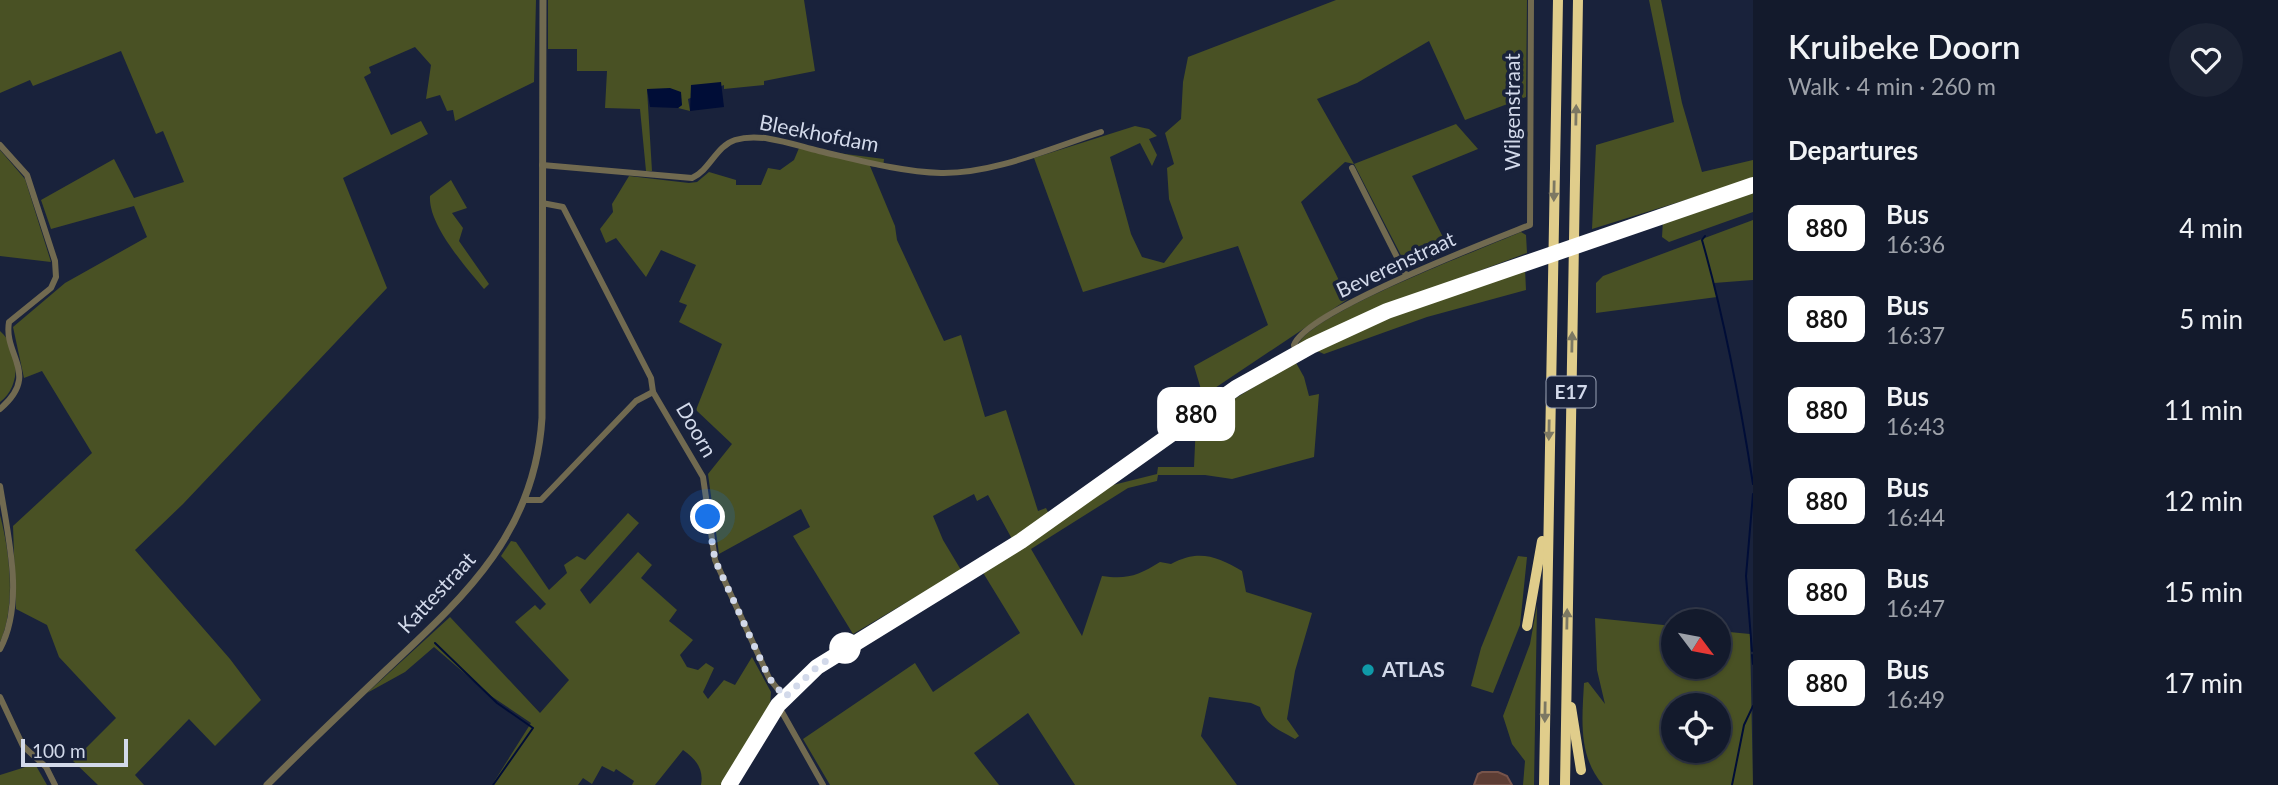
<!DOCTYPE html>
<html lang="en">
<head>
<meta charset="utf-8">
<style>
	body { margin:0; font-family:Lato,sans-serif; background:#1c2334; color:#f1f3f6; height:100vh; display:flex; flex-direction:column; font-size:26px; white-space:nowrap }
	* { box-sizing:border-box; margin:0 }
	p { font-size:23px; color:#9da1a9 }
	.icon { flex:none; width:38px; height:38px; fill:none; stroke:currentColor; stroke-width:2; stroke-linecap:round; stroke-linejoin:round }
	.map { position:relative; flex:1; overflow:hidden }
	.sheet { display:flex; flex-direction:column; background:#131a2c; width:525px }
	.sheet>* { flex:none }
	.badge { padding:0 14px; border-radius:10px; font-size:24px; line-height:46px }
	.needle { width:46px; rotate:122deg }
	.tools { position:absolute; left:1661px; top:609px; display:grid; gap:14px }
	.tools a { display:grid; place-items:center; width:70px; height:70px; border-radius:50%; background:#131a2c; box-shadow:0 2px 5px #0004,0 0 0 2px #323848; font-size:35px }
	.scale { position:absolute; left:21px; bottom:18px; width:107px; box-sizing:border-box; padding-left:7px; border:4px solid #d2d9ea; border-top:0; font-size:19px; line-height:24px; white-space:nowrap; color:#d2d9ea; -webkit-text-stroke:5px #19223b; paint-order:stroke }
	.you { position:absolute; width:35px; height:35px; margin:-18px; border:5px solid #fff; border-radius:50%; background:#1a73e8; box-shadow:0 0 0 10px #1a73e833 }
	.map>.badge { position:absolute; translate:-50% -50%; box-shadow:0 0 0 4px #fff }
	h2 { padding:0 35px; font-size:26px; line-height:63px }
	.round { display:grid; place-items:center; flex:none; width:74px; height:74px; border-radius:37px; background:#1c2334 }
	.overview { display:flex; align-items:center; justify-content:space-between; height:119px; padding:0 35px }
	h1 { font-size:33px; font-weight:600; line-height:52px }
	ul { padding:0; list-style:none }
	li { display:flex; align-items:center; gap:21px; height:91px; padding:0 35px }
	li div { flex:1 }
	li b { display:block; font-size:26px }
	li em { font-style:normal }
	li .badge { min-width:77px; font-weight:700; text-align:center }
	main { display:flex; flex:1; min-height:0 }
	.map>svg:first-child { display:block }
	.green { fill:#495124; fill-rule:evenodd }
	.water { fill:#000d37 }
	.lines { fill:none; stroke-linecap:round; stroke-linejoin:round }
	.stream { stroke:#000d37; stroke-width:2 }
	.building { fill:#5d3d34; stroke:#77544b; stroke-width:2 }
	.minor { stroke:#716a50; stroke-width:6 }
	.tertiary { stroke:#716a50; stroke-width:7 }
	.motorway { stroke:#e0cd8b; stroke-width:10 }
	.oneway { fill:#7c7863 }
	.line-casing { stroke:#fff; stroke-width:16 }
	.line { stroke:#fff; stroke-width:10 }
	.walk { stroke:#d2d9ea; stroke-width:7; stroke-dasharray:0 12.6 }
	.stop-dot { fill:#fff; stroke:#fff; stroke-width:3.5 }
	.culture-dot { fill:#0f9aa8; stroke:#19223b; stroke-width:2.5 }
	.labels { text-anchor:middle; stroke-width:7; stroke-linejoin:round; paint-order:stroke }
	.shield { fill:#19223b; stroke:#9aa2b6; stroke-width:2 }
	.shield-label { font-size:19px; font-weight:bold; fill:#d2d9ea }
	.street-label { font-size:21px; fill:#d2d9ea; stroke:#19223b }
	.poi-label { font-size:21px; font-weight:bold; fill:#d2d9ea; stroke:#19223b; text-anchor:start }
</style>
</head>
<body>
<main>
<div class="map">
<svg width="1753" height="785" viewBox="0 0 1753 785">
	<rect width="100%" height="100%" fill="#19223b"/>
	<g class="green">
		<polygon points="0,0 536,0 534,82 455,121 453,110 447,111 440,95 426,99 431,65 415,47 369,67 371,73 364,77 391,135 421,121 428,134 343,178 387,288 183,504 135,550 230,659 261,700 215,746 189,719 135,775 144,785 98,785 73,761 116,718 59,657 47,625 16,609 13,526 92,453 42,371 24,378 13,327 65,283 147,237 134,206 51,229 41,200 114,159 134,198 184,182 163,131 156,134 121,51 33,86 30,80 0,93"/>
		<polygon points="548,0 804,0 815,71 764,81 764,85 724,89 724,85 688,99 690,111 678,108 682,105 647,89 652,171 646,171 640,109 605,108 607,71 577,71 577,49 548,49"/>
		<polygon points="1336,0 1527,0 1526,97 1465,120 1429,41 1357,83 1317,99 1354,164 1456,124 1478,149 1412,176 1450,251 1408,269 1354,164 1345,162 1301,202 1348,299 1203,396 1194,366 1268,325 1238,246 1083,292 1034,158 1135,126 1149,129 1157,136 1149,139 1157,155 1152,166 1140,143 1110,157 1131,234 1142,257 1164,263 1183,238 1169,199 1167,168 1174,164 1165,133 1181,119 1183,82 1188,57"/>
		<polygon points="1649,0 1661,0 1682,103 1702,172 1753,160 1753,179 1592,229 1596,145 1674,122"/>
		<polygon points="799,148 884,159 883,168 870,166 895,226 897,240 944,341 961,335 985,417 1006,410 1038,511 1046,508 1049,514 1012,539 988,495 977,501 974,494 933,516 943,540 961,570 853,634 793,536 810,527 801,509 719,554 708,474 732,444 696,410 722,344 679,322 687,305 679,302 696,265 661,250 646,277 616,238 606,243 600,229 613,212 612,204 629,176 689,183 697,182 709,172 736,180 736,185 761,185 768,168 780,170 794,160"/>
		<polygon points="0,150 25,179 51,262 0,256"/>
		<path d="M 451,180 L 467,208 L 452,213 L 463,228 L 459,241 L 489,284 L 484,289 C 466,267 428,225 430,196 Z"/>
		<polygon points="1753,191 1753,212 1669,242 1662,237 1663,220"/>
		<polygon points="1753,220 1753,280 1714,283 1717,297 1596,313 1596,283 1603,276"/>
		<path d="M 1521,232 L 1526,235 L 1527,253 L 1388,305 L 1298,345 C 1311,313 1482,249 1521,232 Z"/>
		<polygon points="1525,269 1526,290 1427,317 1324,354 1315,350 1424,303"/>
		<path d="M 0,331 C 20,348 22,386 0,402 Z"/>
		<path d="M 1295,361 L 1304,377 L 1309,396 L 1319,394 L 1314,457 L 1232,479 L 1205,475 L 1158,475 L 1157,481 L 1128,488 L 1031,549 L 1082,636 L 1102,576 C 1127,580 1139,575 1160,562 L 1171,564 C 1198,549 1217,556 1242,571 L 1246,592 L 1312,613 L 1295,671 L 1287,719 L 1299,736 L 1295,739 C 1279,730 1265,725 1260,707 L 1251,703 L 1209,697 L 1201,736 L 1237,785 L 1075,785 L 1028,713 L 974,753 L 999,785 L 830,785 L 803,739 L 915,663 L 933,692 L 1020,633 L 982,571 L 1095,495 L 1113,485 L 1157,474 L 1158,467 L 1194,467 L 1196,423 Z"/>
		<path d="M 628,513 L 639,523 L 580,590 L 590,604 L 638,552 L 652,565 L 641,578 L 677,610 L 669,621 L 693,640 L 680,655 L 687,667 L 698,670 L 706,663 L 714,668 L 703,692 L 708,699 L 724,680 L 735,685 L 752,657 L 771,692 L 770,707 L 721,785 L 701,785 C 704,769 696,759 683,750 L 655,785 L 632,785 L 634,781 L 616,769 L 614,772 L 602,766 L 592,784 L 583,778 L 578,785 L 492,785 L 531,723 L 491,696 L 434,647 L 405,672 L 367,693 L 450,617 L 540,713 L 569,680 L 515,622 L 535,605 L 540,610 L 546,604 L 501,556 L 511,541 L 516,542 L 549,590 L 567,573 L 564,565 L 577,556 L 585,560 Z"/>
		<path d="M 0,515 C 10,553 16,607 0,642 Z"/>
		<polygon points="1518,556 1527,557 1520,625 1493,693 1471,686 1481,648"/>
		<polygon points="1537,605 1534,785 1523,785 1525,761 1512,744 1503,716 1530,644"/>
		<path d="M 1595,618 L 1673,626 L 1673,667 L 1718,667 L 1719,631 L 1750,634 L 1753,785 L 1603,785 C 1578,756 1582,720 1584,683 L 1588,682 L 1605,704 L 1597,670 ZM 1718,705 L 1718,751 L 1673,751 L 1673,705 Z"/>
		<polygon points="35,764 47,785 0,785 0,775"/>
	</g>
	<g class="water">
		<polygon points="721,82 724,107 690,111 691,85"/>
		<polygon points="670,88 681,92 682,105 678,108 650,107 647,89"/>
	</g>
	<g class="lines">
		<g class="stream">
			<path d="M 1705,236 L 1702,240 C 1725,320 1740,401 1753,484"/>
			<polyline points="435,643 497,703 533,728 493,785"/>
			<polyline points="1752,651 1746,576 1753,494"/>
			<polyline points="1752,655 1753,664"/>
			<polyline points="1732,785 1744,725 1753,706"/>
		</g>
	</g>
	<polygon class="building" points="1482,772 1498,772 1507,776 1512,785 1474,785 1478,774"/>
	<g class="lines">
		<g class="minor">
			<path d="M 0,145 L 27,175 L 55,261 L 56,277 L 51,288 L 9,322 C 3,356 41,374 0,409"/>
			<path d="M 542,165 L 692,178 C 710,170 716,146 735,140 C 762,132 794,145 819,151 C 858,160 901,172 941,173 C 994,174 1051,148 1101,132"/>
			<polyline points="1352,168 1406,275"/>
			<polyline points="542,203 563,207 651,378 653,392 703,477 715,560 769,678 784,697"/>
			<path d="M 1296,354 L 1294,345 C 1306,311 1490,241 1530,225 L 1531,0"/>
			<path d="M 0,486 C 8,536 25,603 0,649"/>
			<polyline points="525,500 541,500 636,401 653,392"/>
			<polyline points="0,697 23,746 46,767 55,785"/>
			<polyline points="778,705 823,785"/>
		</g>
		<g class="tertiary">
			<path d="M 267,785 C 306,746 346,708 386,670 C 465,596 535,533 542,418 L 543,0"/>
			<polyline points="729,785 778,705 817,667 1021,541 1236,388 1311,346 1387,311 1753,185"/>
		</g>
		<g class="motorway">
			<polyline points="1527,626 1542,541"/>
			<polyline points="1571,707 1581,770"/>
			<polyline points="1544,785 1558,0"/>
			<polyline points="1565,785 1578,0"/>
		</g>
	</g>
	<defs><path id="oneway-solid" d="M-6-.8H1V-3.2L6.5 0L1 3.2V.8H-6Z" transform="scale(1.75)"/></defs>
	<g class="oneway">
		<use href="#oneway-solid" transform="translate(1576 115) rotate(-89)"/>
		<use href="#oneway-solid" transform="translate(1554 191) rotate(91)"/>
		<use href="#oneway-solid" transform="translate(1572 342) rotate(-89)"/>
		<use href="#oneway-solid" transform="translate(1549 430) rotate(91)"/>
		<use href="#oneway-solid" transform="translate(1567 619) rotate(-89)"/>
		<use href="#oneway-solid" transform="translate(1545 712) rotate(91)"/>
	</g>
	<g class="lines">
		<defs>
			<polyline id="line" points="729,785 778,705 817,667 1021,541 1236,388 1311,346 1387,311 1753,185"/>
		</defs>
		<use href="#line" class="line-casing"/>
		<use href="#line" class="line"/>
		<polyline class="walk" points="708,517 715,560 769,678 785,697 817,667 845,648"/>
	</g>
	<circle class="stop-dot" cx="845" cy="648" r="14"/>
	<circle class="culture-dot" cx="1368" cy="670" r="7"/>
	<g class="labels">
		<rect class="shield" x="1546.5" y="376.5" width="49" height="31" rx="5"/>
		<g class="shield-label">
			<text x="1571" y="399">E17</text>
		</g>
		<g class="street-label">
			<text transform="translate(1513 112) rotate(-90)" y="7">Wilgenstraat</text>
			<text transform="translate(819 134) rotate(11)" y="7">Bleekhofdam</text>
			<text transform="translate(1396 265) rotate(-25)" y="7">Beverenstraat</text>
			<text transform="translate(696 430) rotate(60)" y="7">Doorn</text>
			<text transform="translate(437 593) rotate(-47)" y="7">Kattestraat</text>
		</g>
		<g class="poi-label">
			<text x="1382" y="677">ATLAS</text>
		</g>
	</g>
</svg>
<div class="tools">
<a><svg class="needle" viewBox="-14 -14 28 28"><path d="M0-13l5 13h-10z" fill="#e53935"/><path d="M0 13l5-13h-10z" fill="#9da1a9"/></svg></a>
<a><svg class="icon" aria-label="locate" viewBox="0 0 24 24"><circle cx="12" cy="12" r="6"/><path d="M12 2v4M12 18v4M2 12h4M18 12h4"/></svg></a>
</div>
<div class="scale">100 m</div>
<div class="you" style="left:708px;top:517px"></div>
<b class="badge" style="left:1196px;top:414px;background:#fff;color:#111">880</b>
</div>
<section class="sheet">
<div class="overview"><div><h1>Kruibeke Doorn</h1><p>Walk · 4 min · 260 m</p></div><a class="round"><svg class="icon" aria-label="heart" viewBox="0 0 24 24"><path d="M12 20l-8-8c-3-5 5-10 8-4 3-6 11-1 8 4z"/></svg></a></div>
<h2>Departures</h2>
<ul>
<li><span class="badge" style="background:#fff;color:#111">880</span><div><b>Bus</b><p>16:36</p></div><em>4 min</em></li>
<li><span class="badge" style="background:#fff;color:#111">880</span><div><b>Bus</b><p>16:37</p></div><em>5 min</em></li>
<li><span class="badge" style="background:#fff;color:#111">880</span><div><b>Bus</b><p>16:43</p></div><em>11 min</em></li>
<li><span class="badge" style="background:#fff;color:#111">880</span><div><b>Bus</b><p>16:44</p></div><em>12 min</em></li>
<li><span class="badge" style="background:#fff;color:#111">880</span><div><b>Bus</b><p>16:47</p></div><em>15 min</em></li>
<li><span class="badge" style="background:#fff;color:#111">880</span><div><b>Bus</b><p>16:49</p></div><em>17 min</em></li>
</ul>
</section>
</main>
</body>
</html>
